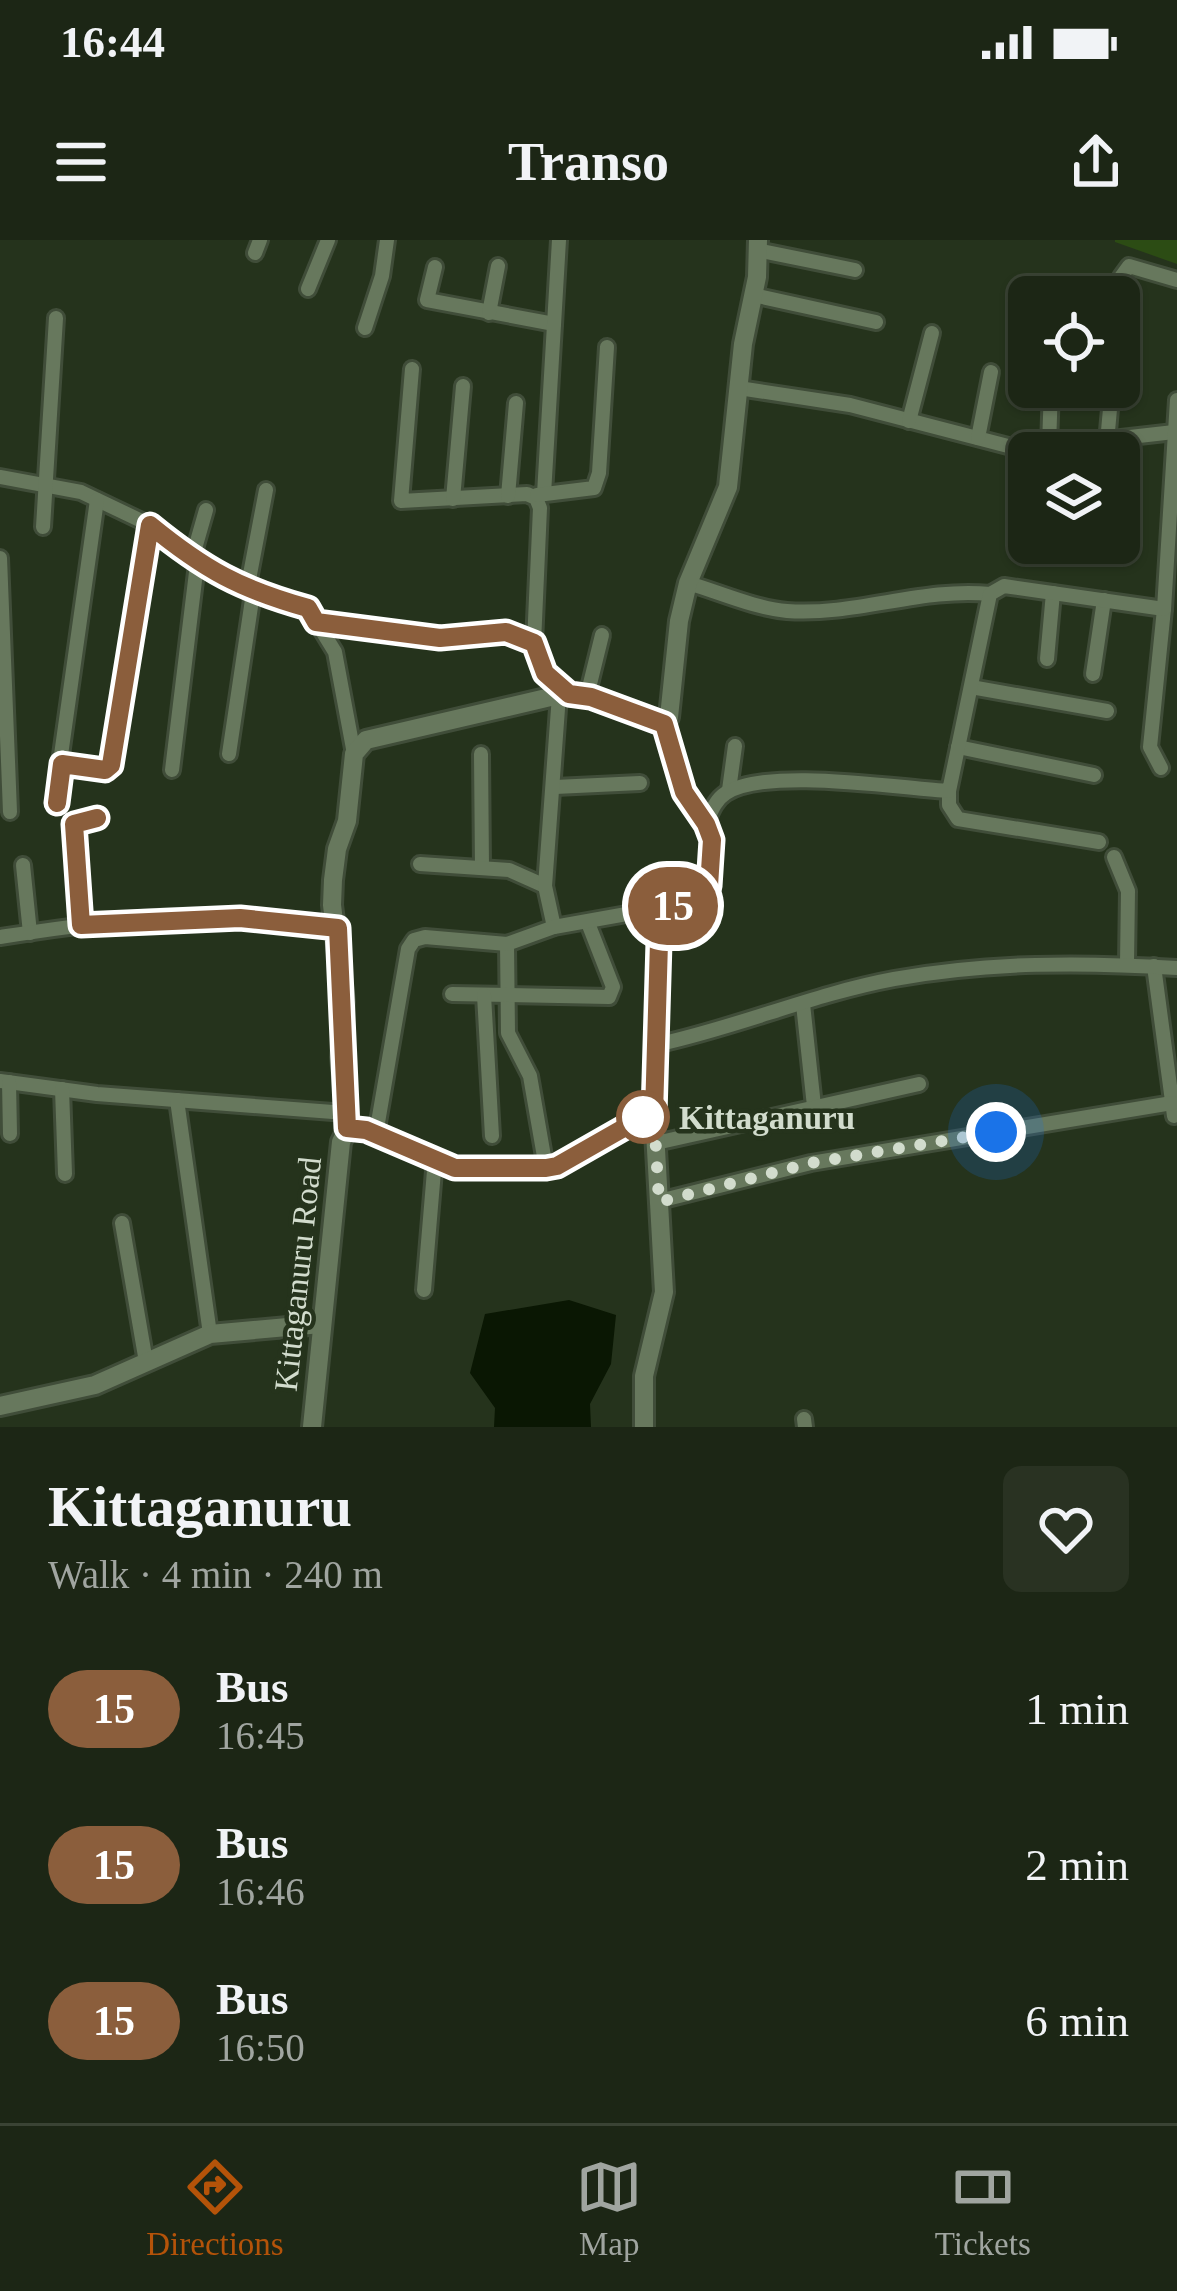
<!DOCTYPE html>
<html lang="en">
<head>
<meta charset="utf-8">
<style>
	body { margin:0; font-family:Georgia,serif; background:#293222; color:#f1f3f6; height:100vh; display:flex; flex-direction:column; font-size:45px; white-space:nowrap }
	* { box-sizing:border-box; margin:0 }
	p { font-size:39px; color:#a0a5a0 }
	.icon { flex:none; width:66px; height:66px; fill:none; stroke:currentColor; stroke-width:2; stroke-linecap:round; stroke-linejoin:round }
	.map { position:relative; height:1187px; overflow:hidden }
	.details { display:flex; flex-direction:column; background:#1c2615; flex:1 }
	.details>* { flex:none }
	.badge { padding:0 24px; border-radius:39px; font-size:42px; line-height:78px }
	.tools { position:absolute; left:1008px; top:36px; display:grid; gap:24px }
	.tools a { display:grid; place-items:center; width:132px; height:132px; border-radius:18px; background:#1c2615; box-shadow:0 3px 9px #0004,0 0 0 3px #3a4334; font-size:60px }
	.you { position:absolute; width:60px; height:60px; margin:-30px; border:9px solid #fff; border-radius:50%; background:#1a73e8; box-shadow:0 0 0 18px #1a73e833 }
	.map>.badge { position:absolute; translate:-50% -50%; box-shadow:0 0 0 6px #fff }
	.round { display:grid; place-items:center; flex:none; width:126px; height:126px; border-radius:18px; background:#293222 }
	.headline { display:flex; align-items:center; justify-content:space-between; height:204px; padding:0 48px }
	h1 { font-size:57px; font-weight:700; line-height:90px }
	ul { padding:0; list-style:none }
	li { display:flex; align-items:center; gap:36px; height:156px; padding:0 48px }
	li div { flex:1 }
	li b { display:block; font-size:45px }
	li em { font-style:normal }
	li .badge { min-width:132px; font-weight:700; text-align:center }
	.status { display:flex; justify-content:space-between; align-items:center; height:84px; padding:0 60px; background:#1c2615; direction:ltr }
	.status svg { height:33px; fill:currentColor }
	header { display:flex; justify-content:space-between; align-items:center; height:156px; padding:0 48px; background:#1c2615; font-size:54px; font-weight:700 }
	.dock { display:flex; justify-content:space-around; align-items:center; height:168px; border-top:3px solid #3a4334; background:#1c2615; font-size:33px; color:#a0a5a0 }
	.dock a { display:grid; justify-items:center; gap:6px }
	.dock .current { color:#b45309 }
	.map>svg:first-child { display:block }
	.green { fill:#2c4c14 }
	.water { fill:#0a1703 }
	.lines { fill:none; stroke-linecap:round; stroke-linejoin:round }
	.street-casing { stroke:#404d39; stroke-width:20 }
	.secondary-casing { stroke:#404d39; stroke-width:24 }
	.street { stroke:#67785d; stroke-width:14 }
	.secondary { stroke:#67785d; stroke-width:18 }
	.line-casing { stroke:#fff; stroke-width:27 }
	.line { stroke:#8b5e3c; stroke-width:18 }
	.walk { stroke:#d2dccd; stroke-width:12; stroke-dasharray:0 21.6 }
	.stop-dot { fill:#fff; stroke:#8b5e3c; stroke-width:6 }
	.labels { text-anchor:middle; stroke-width:9; stroke-linejoin:round; paint-order:stroke }
	.stop-label { font-size:33px; font-weight:bold; fill:#d2dccd; stroke:#25331c; text-anchor:start }
	.street-label { font-size:33px; fill:#d2dccd; stroke:#25331c }
</style>
</head>
<body>
<div class="status"><b>16:44</b><svg viewBox="0 0 49 12"><path d="M0 12V9h3v3zM5 12V6h3v6zM10 12V3h3v9zM15 12V0h3v12zM26 1h20v11H26zM47 4h2v5h-2z"/></svg></div>
<header><svg class="icon" aria-label="menu" viewBox="0 0 24 24"><path d="M4 6h16M4 12h16M4 18h16"/></svg>Transo<svg class="icon" aria-label="share" viewBox="0 0 24 24"><path d="M12 15V3M7 8l5-5 5 5M5 13v7h14v-7"/></svg></header>
<div class="map">
<svg width="1177" height="1187" viewBox="0 0 1177 1187">
	<rect width="100%" height="100%" fill="#25331c"/>
	<polygon class="green" points="1115,0 1177,0 1177,24 1115,2"/>
	<polygon class="water" points="569,1060 616,1075 611,1124 590,1164 591,1187 494,1187 495,1168 470,1133 485,1074"/>
	<g class="lines">
		<defs>
			<g id="street">
				<polyline points="757,10 855,30"/>
				<polyline points="255,13 260,0"/>
				<polyline points="435,27 427,60 554,84"/>
				<polyline points="308,49 328,0"/>
				<polyline points="753,55 876,82"/>
				<polyline points="1119,57 1121,37 1129,26 1177,40"/>
				<polyline points="489,73 498,26"/>
				<polyline points="365,88 382,36 387,0"/>
				<polyline points="412,129 401,261 527,254 536,258 540,268 534,403 545,433 570,454"/>
				<polyline points="739,148 850,165 1008,206 1033,208 1174,192"/>
				<polyline points="909,181 932,93"/>
				<polyline points="978,198 991,132"/>
				<polyline points="1049,206 1051,147"/>
				<polyline points="1106,213 1112,147"/>
				<polyline points="0,237 81,252 150,285 197,324 247,350 308,368 335,412 354,514"/>
				<polyline points="544,254 559,0"/>
				<polyline points="537,255 594,248 599,233 607,107"/>
				<polyline points="508,256 516,163"/>
				<polyline points="453,259 463,146"/>
				<polyline points="97,260 61,515 67,526 105,529 111,525 150,285"/>
				<polyline points="43,287 56,78"/>
				<polyline points="0,318 10,572"/>
				<polyline points="192,319 206,270"/>
				<path d="M 688,343 C 719,352 754,368 787,371 C 856,376 923,347 990,354"/>
				<polyline points="247,350 266,250"/>
				<polyline points="316,382 440,397 506,392 534,403"/>
				<polyline points="1047,419 1053,353"/>
				<polyline points="1093,434 1104,360"/>
				<polyline points="971,447 1107,471"/>
				<polyline points="587,456 602,395"/>
				<polyline points="958,507 1094,535"/>
				<polyline points="229,514 253,353"/>
				<polyline points="481,514 482,627"/>
				<polyline points="1161,528 1150,507 1164,369"/>
				<polyline points="172,530 197,324"/>
				<polyline points="555,547 640,543"/>
				<polyline points="729,550 735,506"/>
				<polyline points="949,551 949,565 958,579 1099,602"/>
				<polyline points="57,563 62,523"/>
				<path d="M 706,583 C 711,572 715,560 726,553 C 768,527 897,548 949,551 L 990,354 L 1004,346 L 1164,369 L 1177,160"/>
				<polyline points="1114,617 1128,651 1127,723"/>
				<polyline points="420,624 509,630 545,646"/>
				<polyline points="23,625 30,693"/>
				<polyline points="81,685 73,583 97,578"/>
				<polyline points="554,687 545,646 559,455"/>
				<path d="M 0,697 C 79,685 163,672 244,678 C 275,680 306,685 337,689"/>
				<polyline points="507,704 508,793 530,836 546,928"/>
				<polyline points="1154,726 1174,876"/>
				<polyline points="452,754 609,757 613,747 588,683"/>
				<polyline points="484,755 492,896"/>
				<polyline points="803,764 814,866"/>
				<path d="M 655,805 C 736,788 813,754 894,739 C 988,722 1082,722 1177,728"/>
				<polyline points="0,841 97,854 346,873"/>
				<polyline points="9,842 10,894"/>
				<polyline points="62,849 65,934"/>
				<polyline points="177,860 210,1094"/>
				<polyline points="654,874 660,668 697,661 709,646 712,600 706,583 684,552 663,484"/>
				<polyline points="376,894 408,709 414,700 425,697 507,704 554,687 660,668"/>
				<polyline points="656,903 919,844"/>
				<polyline points="659,961 811,923 1172,863"/>
				<polyline points="122,983 146,1122"/>
				<polyline points="424,1050 435,919"/>
				<polyline points="804,1179 805,1187"/>
			</g>
			<g id="secondary">
				<polyline points="348,888 341,817 344,762 332,665 333,640 337,609 347,581 354,514 366,500 559,455 591,457 663,484 669,477 679,381 688,343 728,247 743,104 757,37 758,0"/>
				<polyline points="348,888 366,890 455,928 546,928 557,926 643,877 654,874 664,1052 644,1136 644,1187"/>
				<polyline points="0,1166 95,1145 210,1094 321,1084"/>
				<polyline points="312,1187 341,902 348,888"/>
			</g>
		</defs>
		<use href="#street" class="street-casing"/>
		<use href="#secondary" class="secondary-casing"/>
		<use href="#street" class="street"/>
		<use href="#secondary" class="secondary"/>
	</g>
	<g class="lines">
		<defs>
			<path id="line" d="M 57,563 L 62,524 L 105,530 L 111,525 L 150,285 C 205,330 240,349 308,368 L 316,382 L 440,398 L 506,392 L 534,403 L 545,433 L 569,454 L 591,457 L 664,484 L 684,552 L 706,584 L 712,600 L 709,646 L 697,661 L 660,668 L 654,874 L 643,877 L 557,926 L 546,928 L 455,928 L 366,890 L 347,888 L 338,688 L 240,678 L 81,685 L 74,584 L 97,578"/>
		</defs>
		<use href="#line" class="line-casing"/>
		<use href="#line" class="line"/>
		<polyline class="walk" points="643,877 654,874 659,962 811,923 996,892"/>
	</g>
	<circle class="stop-dot" cx="643" cy="877" r="24"/>
	<g class="labels">
		<g class="stop-label">
			<text x="679" y="889">Kittaganuru</text>
		</g>
		<g class="street-label">
			<text transform="translate(297 1034) rotate(-84)" y="12">Kittaganuru Road</text>
		</g>
	</g>
</svg>
<div class="tools">
<a><svg class="icon" aria-label="locate" viewBox="0 0 24 24"><circle cx="12" cy="12" r="6"/><path d="M12 2v4M12 18v4M2 12h4M18 12h4"/></svg></a>
<a><svg class="icon" aria-label="layers" viewBox="0 0 24 24"><path d="M12 4l9 5-9 5-9-5zM3 14l9 5 9-5"/></svg></a>
</div>
<div class="you" style="left:996px;top:892px"></div>
<b class="badge" style="left:673px;top:666px;background:#8b5e3c;color:#fff">15</b>
</div>
<section class="details">
<div class="headline"><div><h1>Kittaganuru</h1><p>Walk · 4 min · 240 m</p></div><a class="round"><svg class="icon" aria-label="heart" viewBox="0 0 24 24"><path d="M12 20l-8-8c-3-5 5-10 8-4 3-6 11-1 8 4z"/></svg></a></div>
<ul>
<li><span class="badge" style="background:#8b5e3c;color:#fff">15</span><div><b>Bus</b><p>16:45</p></div><em>1 min</em></li>
<li><span class="badge" style="background:#8b5e3c;color:#fff">15</span><div><b>Bus</b><p>16:46</p></div><em>2 min</em></li>
<li><span class="badge" style="background:#8b5e3c;color:#fff">15</span><div><b>Bus</b><p>16:50</p></div><em>6 min</em></li>
</ul>
</section>
<nav class="dock">
<a class="current"><svg class="icon" aria-label="directions" viewBox="0 0 24 24"><path d="M12 3l9 9-9 9-9-9zM9 14v-3h6M13 9l2 2-2 2"/></svg>Directions</a>
<a><svg class="icon" aria-label="map" viewBox="0 0 24 24"><path d="M3 6l6-2 6 2 6-2v14l-6 2-6-2-6 2zM9 4v14M15 6v14"/></svg>Map</a>
<a><svg class="icon" aria-label="tickets" viewBox="0 0 24 24"><path d="M3 7h18v10H3zM15 7v10"/></svg>Tickets</a>
</nav>
</body>
</html>
